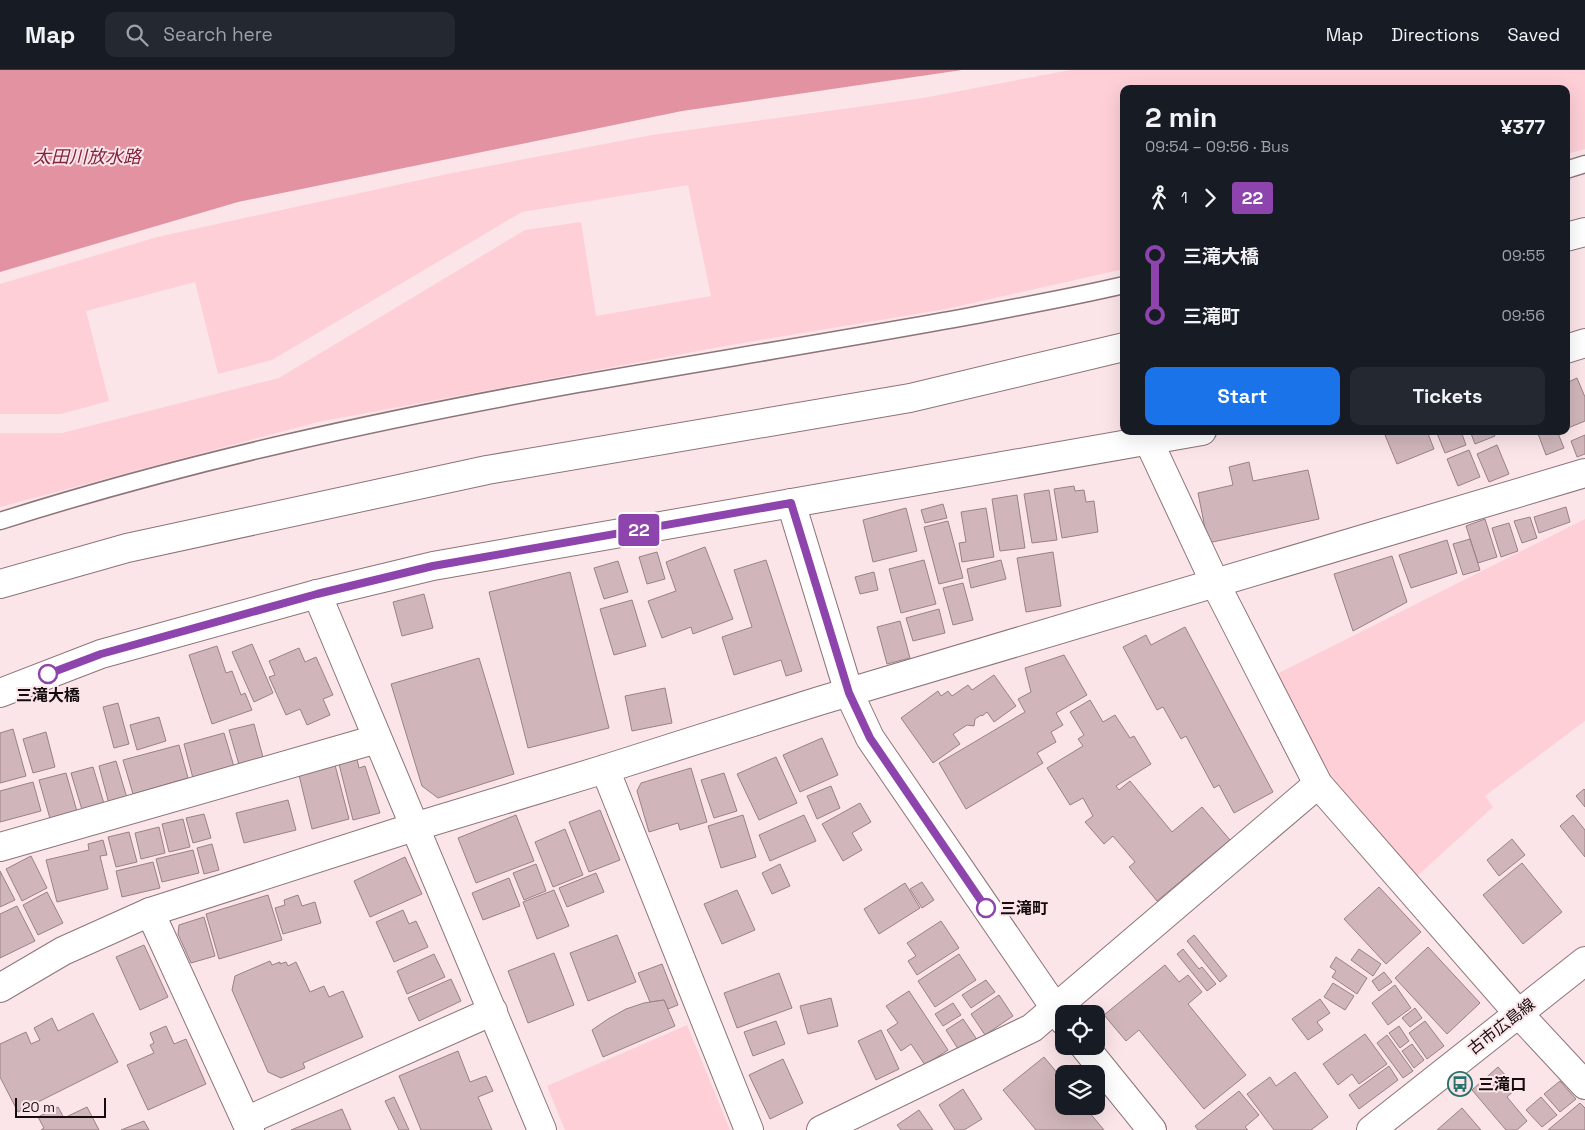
<!DOCTYPE html>
<html lang="en">
<head>
<meta charset="utf-8">
<style>
	body { margin:0; font-family:"Space Grotesk","Noto Sans JP",sans-serif; background:#242831; color:#f1f3f6; height:100vh; display:flex; flex-direction:column; font-size:19px; white-space:nowrap }
	* { box-sizing:border-box; margin:0 }
	p { font-size:16px; color:#9ea1a6 }
	.icon { flex:none; width:28px; height:28px; fill:none; stroke:currentColor; stroke-width:2; stroke-linecap:round; stroke-linejoin:round }
	.map { position:relative; flex:1; overflow:hidden }
	.sheet { position:absolute; left:1120px; top:15px; width:450px; height:350px; display:flex; flex-direction:column; background:#171b24; border-radius:10px; box-shadow:0 5px 20px #0002 }
	.sheet>* { flex:none }
	.badge { padding:0 10px; border-radius:4px; font-size:18px; line-height:32px }
	.tools { position:absolute; left:1055px; top:935px; display:grid; gap:10px }
	.tools a { display:grid; place-items:center; width:50px; height:50px; border-radius:10px; background:#171b24; box-shadow:0 5px 20px #0002; font-size:25px }
	.scale { position:absolute; left:15px; bottom:12px; width:91px; box-sizing:border-box; padding-left:5px; border:2px solid #150c0e; border-top:0; font-size:14px; line-height:18px; white-space:nowrap; color:#150c0e; -webkit-text-stroke:4px #fbe5e9; paint-order:stroke }
	.map>.badge { position:absolute; translate:-50% -50%; box-shadow:0 0 0 2px #fff }
	.legs { display:flex; align-items:center; gap:8px; height:55px; padding:0 25px; font-size:16px }
	.legs p { margin-inline-start:auto }
	.overview { display:flex; align-items:center; justify-content:space-between; height:85px; padding:0 25px }
	h1 { font-size:28px; font-weight:800; line-height:38px }
	.cta { display:flex; gap:10px; margin-top:auto; padding:10px 25px }
	.cta a { flex:1; height:58px; border-radius:10px; background:#1a73e8; color:#fff; font-size:20px; font-weight:800; line-height:58px; text-align:center }
	.cta a+a { background:#242831; color:#f1f3f6 }
	ul { padding:0 25px; list-style:none }
	li { display:flex; align-items:center; gap:18px; height:60px; font-size:19px }
	li i { display:grid; place-items:center; width:8px; height:100%; margin:0 6px; background:currentColor }
	li i::after { content:''; width:12px; height:12px; margin:-6px; border:4px solid; border-radius:50%; background:#171b24 }
	li p { margin-inline-start:auto }
	li:first-child i { background:linear-gradient(#0000 50%,currentColor 0) }
	li:last-child i { background:linear-gradient(currentColor 50%,#0000 0) }
	header { display:flex; align-items:center; gap:30px; box-sizing:border-box; height:70px; padding:0 25px; background:#171b24; border-bottom:1px solid #363941 }
	header strong { font-size:24px }
	nav { display:flex; gap:28px; margin-inline-start:auto; font-size:18px }
	.search { width:350px; height:45px; background:#242831; display:flex; align-items:center; gap:12px; box-sizing:border-box; padding:0 18px; border-radius:10px; color:#9ea1a6; font-size:19px }
	.map>svg:first-child { display:block }
	.green { fill:#fecfd7 }
	.water { fill:#e392a2 }
	.building { fill:#d0b6ba; stroke:#9a8185 }
	.lines { fill:none; stroke-linecap:round; stroke-linejoin:round }
	.lane-casing { stroke:#8c7478; stroke-width:19 }
	.street-casing { stroke:#8c7478; stroke-width:30 }
	.secondary-casing { stroke:#8c7478; stroke-width:30 }
	.lane { stroke:#fff; stroke-width:16 }
	.street { stroke:#fff; stroke-width:28 }
	.secondary { stroke:#fff; stroke-width:28 }
	.line-1-casing { stroke:#fff; stroke-width:11 }
	.line-1 { stroke:#8e44ad; stroke-width:8 }
	.stop-1-dot { fill:#fff; stroke:#8e44ad; stroke-width:2.5 }
	.labels { text-anchor:middle; stroke-width:4; stroke-linejoin:round; paint-order:stroke }
	.stop-label { font-size:16px; font-weight:bold; fill:#150c0e; stroke:#fbe5e9 }
	.street-label { font-size:16px; fill:#150c0e; stroke:#fbe5e9 }
	.poi-label { font-size:16px; font-weight:bold; fill:#150c0e; stroke:#fbe5e9; text-anchor:start }
	.water-label { font-size:18px; font-style:italic; fill:#81223f; stroke:#fbe5e9 }
</style>
</head>
<body>
<header>
<strong>Map</strong>
<div class="search"><svg class="icon" aria-label="search" viewBox="0 0 24 24"><circle cx="10" cy="10" r="6"/><path d="M15 15l6 6"/></svg>Search here</div>
<nav><a>Map</a><a>Directions</a><a>Saved</a></nav>
</header>
<div class="map">
<svg width="1585" height="1060" viewBox="0 0 1585 1060">
	<rect width="100%" height="100%" fill="#fbe5e9"/>
	<g class="green">
		<polygon points="1070,0 1585,0 1585,79 1566,84 1566,19 1124,19 1124,199 946,239 725,276 318,352 0,437 0,363 62,363 279,308 525,160 581,152 596,246 711,226 688,115 522,142 272,290 218,304 195,212 86,241 109,331 61,344 0,344 0,214 157,167 452,103 652,65 923,28"/>
		<polygon points="1585,449 1585,651 1485,726 1493,737 1415,808 1328,711 1275,605"/>
		<polygon points="687,955 730,1060 565,1060 547,1016"/>
	</g>
	<polygon class="water" points="0,0 962,0 682,41 238,132 0,202"/>
	<g class="building">
		<polygon points="1577,308 1585,327 1585,351 1568,358 1566,353 1566,313"/>
		<polygon points="1393,361 1427,361 1434,379 1397,394 1385,365"/>
		<polygon points="1436,361 1461,361 1466,375 1445,383"/>
		<polygon points="1470,361 1493,361 1495,366 1475,374"/>
		<polygon points="1537,361 1557,361 1564,378 1546,385"/>
		<polygon points="1585,365 1585,384 1577,387 1571,371"/>
		<polygon points="1497,375 1509,404 1489,412 1477,384"/>
		<polygon points="1469,380 1480,407 1458,416 1447,389"/>
		<polygon points="1249,392 1253,411 1308,400 1319,449 1208,473 1198,423 1233,415 1229,397"/>
		<polygon points="1074,416 1075,421 1084,420 1086,432 1094,431 1098,462 1062,468 1054,419"/>
		<polygon points="1049,420 1057,470 1032,473 1024,424"/>
		<polygon points="1017,425 1025,478 1000,481 992,429"/>
		<polygon points="943,434 947,448 925,453 921,440"/>
		<polygon points="1566,437 1570,452 1539,463 1534,447"/>
		<polygon points="906,438 917,481 873,492 863,450"/>
		<polygon points="986,438 994,487 962,492 959,473 966,472 961,442"/>
		<polygon points="1530,447 1537,468 1522,473 1514,451"/>
		<polygon points="1485,449 1497,487 1478,493 1466,456"/>
		<polygon points="948,451 963,508 939,514 924,457"/>
		<polygon points="1509,453 1518,481 1501,487 1492,458"/>
		<polygon points="1470,469 1480,500 1463,505 1453,474"/>
		<polygon points="1447,470 1457,503 1411,518 1399,485"/>
		<polygon points="705,477 733,549 693,564 691,557 662,568 648,531 676,521 666,492"/>
		<polygon points="657,482 665,509 647,514 639,487"/>
		<polygon points="1053,482 1061,536 1026,542 1017,488"/>
		<polygon points="1392,486 1407,532 1353,561 1334,504"/>
		<polygon points="766,490 802,601 786,606 781,590 734,605 722,567 752,557 734,500"/>
		<polygon points="924,490 936,534 901,543 889,499"/>
		<polygon points="1001,490 1006,509 971,518 967,499"/>
		<polygon points="618,491 628,522 604,529 594,498"/>
		<polygon points="570,502 609,658 528,678 489,522"/>
		<polygon points="874,502 878,520 860,524 855,507"/>
		<polygon points="963,513 973,550 953,555 943,518"/>
		<polygon points="424,524 433,558 402,566 393,532"/>
		<polygon points="632,530 646,576 614,585 600,539"/>
		<polygon points="939,539 945,563 913,571 906,548"/>
		<polygon points="900,551 910,588 887,594 877,557"/>
		<polygon points="1185,557 1273,722 1234,743 1219,715 1214,718 1186,666 1181,669 1163,637 1157,640 1123,577 1146,565 1151,575"/>
		<polygon points="252,574 273,623 254,632 232,582"/>
		<polygon points="217,576 226,603 232,601 241,625 245,623 252,640 212,654 189,585"/>
		<polygon points="299,578 305,592 316,587 333,625 323,629 330,645 307,655 300,639 286,645 269,607 275,605 269,591"/>
		<polygon points="1064,585 1087,625 1056,643 1063,655 1051,662 1056,672 1037,683 1043,693 966,739 939,693 1025,642 1018,629 1031,622 1025,598"/>
		<polygon points="479,588 514,704 438,728 422,716 391,614"/>
		<polygon points="994,605 1016,636 994,652 987,642 982,646 981,645 975,649 974,656 967,655 953,664 960,674 933,693 901,648 938,621 941,626 948,621 952,626 968,615 972,620"/>
		<polygon points="665,618 672,653 632,661 625,626"/>
		<polygon points="1090,630 1103,652 1115,645 1130,668 1134,666 1151,694 1116,716 1119,720 1130,711 1172,762 1202,737 1230,770 1157,831 1129,797 1135,792 1113,766 1104,774 1085,752 1093,746 1083,728 1070,735 1047,698 1083,676 1078,669 1084,665 1070,642"/>
		<polygon points="118,633 129,674 114,678 103,637"/>
		<polygon points="159,647 166,671 137,680 130,655"/>
		<polygon points="254,654 264,691 240,698 229,660"/>
		<polygon points="13,659 26,706 0,713 0,663"/>
		<polygon points="46,662 55,697 33,703 23,669"/>
		<polygon points="224,663 235,700 194,712 184,674"/>
		<polygon points="822,668 838,705 800,722 783,685"/>
		<polygon points="179,675 188,708 133,724 123,690"/>
		<polygon points="776,687 797,733 759,750 737,704"/>
		<polygon points="357,689 359,698 365,696 380,743 353,750 339,694"/>
		<polygon points="116,691 127,728 109,734 99,696"/>
		<polygon points="335,695 349,749 312,759 299,705"/>
		<polygon points="93,697 105,737 83,743 71,703"/>
		<polygon points="691,698 707,752 680,760 678,753 649,762 637,721 641,713"/>
		<polygon points="66,703 78,745 51,752 39,710"/>
		<polygon points="724,703 737,741 714,748 701,710"/>
		<polygon points="33,712 41,741 0,752 0,721"/>
		<polygon points="831,716 840,738 817,749 807,726"/>
		<polygon points="1584,719 1585,720 1585,737 1576,726"/>
		<polygon points="288,730 296,760 244,773 236,743"/>
		<polygon points="860,733 871,752 852,763 862,780 843,791 822,754"/>
		<polygon points="600,740 620,790 589,802 569,752"/>
		<polygon points="204,744 211,768 193,773 186,748"/>
		<polygon points="516,745 534,791 476,813 458,768"/>
		<polygon points="743,745 756,787 721,798 708,756"/>
		<polygon points="804,745 816,771 770,791 759,765"/>
		<polygon points="1573,745 1585,760 1585,787 1560,756"/>
		<polygon points="183,749 190,777 169,782 162,754"/>
		<polygon points="159,757 165,783 141,789 135,763"/>
		<polygon points="565,759 583,805 553,817 535,772"/>
		<polygon points="129,762 137,792 116,797 108,767"/>
		<polygon points="1512,769 1525,785 1499,806 1487,790"/>
		<polygon points="103,770 107,785 100,786 108,819 57,832 46,790 89,780 88,774"/>
		<polygon points="212,774 219,800 204,804 197,778"/>
		<polygon points="193,780 199,803 162,812 156,789"/>
		<polygon points="31,786 47,818 22,831 6,799"/>
		<polygon points="405,787 422,824 370,847 354,811"/>
		<polygon points="153,792 160,818 122,827 116,801"/>
		<polygon points="1522,793 1562,842 1523,874 1483,825"/>
		<polygon points="536,794 546,821 524,830 513,803"/>
		<polygon points="780,794 790,816 772,824 762,803"/>
		<polygon points="0,801 15,830 0,837"/>
		<polygon points="596,803 604,822 567,837 559,818"/>
		<polygon points="509,808 520,836 483,850 472,823"/>
		<polygon points="922,812 934,830 922,838 910,819"/>
		<polygon points="905,813 920,838 879,864 864,839"/>
		<polygon points="1379,817 1421,862 1386,894 1344,849"/>
		<polygon points="554,820 569,856 537,869 523,832"/>
		<polygon points="737,820 755,860 722,874 704,834"/>
		<polygon points="47,822 63,853 38,865 23,835"/>
		<polygon points="268,825 282,870 219,889 206,844"/>
		<polygon points="298,825 302,836 315,832 321,853 283,864 275,838 285,835 284,830"/>
		<polygon points="17,836 35,871 0,888 0,844"/>
		<polygon points="403,840 409,854 416,851 428,877 394,892 376,852"/>
		<polygon points="204,847 215,886 191,893 178,864 179,855"/>
		<polygon points="941,851 959,878 917,905 908,891 916,886 907,873"/>
		<polygon points="617,865 636,912 588,931 570,883"/>
		<polygon points="1194,865 1227,906 1220,912 1187,871"/>
		<polygon points="144,875 168,927 140,940 116,887"/>
		<polygon points="1428,877 1480,933 1447,964 1395,908"/>
		<polygon points="1183,879 1199,899 1202,897 1216,914 1207,921 1177,884"/>
		<polygon points="1359,879 1381,894 1373,906 1351,890"/>
		<polygon points="554,883 574,935 528,953 508,901"/>
		<polygon points="434,884 445,907 407,924 397,901"/>
		<polygon points="959,884 976,910 935,937 918,911"/>
		<polygon points="1336,887 1367,908 1357,924 1332,907 1336,901 1330,897"/>
		<polygon points="270,891 272,895 280,892 280,894 286,892 288,896 296,892 310,922 324,916 329,927 343,921 363,967 303,993 305,998 281,1008 268,1002 232,920 235,906"/>
		<polygon points="662,894 678,935 668,939 664,930 650,932 638,903"/>
		<polygon points="1165,895 1179,912 1188,905 1202,922 1188,934 1246,1005 1204,1039 1139,960 1126,971 1104,945"/>
		<polygon points="1384,902 1392,912 1379,921 1372,911"/>
		<polygon points="779,903 792,938 737,958 724,923"/>
		<polygon points="451,909 461,931 419,951 408,928"/>
		<polygon points="986,910 995,922 971,938 962,925"/>
		<polygon points="1333,913 1354,926 1345,940 1324,927"/>
		<polygon points="1395,915 1411,938 1388,955 1372,933"/>
		<polygon points="909,921 948,980 925,995 911,974 901,981 887,960 898,953 886,936"/>
		<polygon points="999,925 1013,946 985,965 971,944"/>
		<polygon points="831,928 838,956 808,964 800,936"/>
		<polygon points="1320,929 1330,943 1317,952 1323,960 1308,970 1292,949"/>
		<polygon points="664,930 675,956 603,987 592,960 608,949 626,939 644,933"/>
		<polygon points="953,933 961,945 943,956 935,944"/>
		<polygon points="1415,938 1422,948 1410,957 1402,948"/>
		<polygon points="93,943 118,992 18,1042 0,1007 0,974 26,962 31,974 40,970 34,958 52,948 58,961"/>
		<polygon points="963,949 978,971 960,982 946,960"/>
		<polygon points="776,951 785,974 753,986 744,962"/>
		<polygon points="1425,951 1444,976 1427,989 1409,963"/>
		<polygon points="166,956 174,974 186,969 206,1014 148,1040 127,995 154,983 150,975 154,973 150,963"/>
		<polygon points="1399,956 1409,971 1400,978 1389,963"/>
		<polygon points="881,960 899,999 876,1010 858,971"/>
		<polygon points="1365,964 1387,994 1359,1014 1352,1004 1338,1015 1323,994"/>
		<polygon points="1387,965 1413,1001 1403,1008 1377,973"/>
		<polygon points="1412,974 1424,990 1414,998 1402,981"/>
		<polygon points="458,981 470,1012 486,1006 493,1021 478,1027 492,1060 421,1060 399,1006"/>
		<polygon points="1044,987 1064,1011 1064,1036 1084,1036 1104,1060 1036,1060 1003,1020"/>
		<polygon points="783,989 803,1033 770,1049 749,1005"/>
		<polygon points="1389,996 1398,1010 1359,1039 1349,1025"/>
		<polygon points="1498,997 1517,1018 1507,1027 1527,1051 1517,1060 1506,1060 1472,1020"/>
		<polygon points="1295,1002 1328,1047 1311,1060 1274,1060 1247,1024 1270,1007 1276,1016"/>
		<polygon points="1560,1011 1576,1029 1560,1042 1544,1024"/>
		<polygon points="963,1019 982,1049 964,1060 955,1060 939,1035"/>
		<polygon points="1239,1021 1259,1045 1245,1057 1248,1060 1198,1060 1195,1056"/>
		<polygon points="394,1027 409,1060 399,1060 385,1031"/>
		<polygon points="1541,1027 1557,1045 1542,1057 1526,1040"/>
		<polygon points="1580,1033 1585,1038 1585,1060 1548,1060"/>
		<polygon points="58,1037 64,1048 87,1037 99,1060 41,1060 44,1058 38,1047"/>
		<polygon points="1462,1038 1481,1060 1437,1060"/>
		<polygon points="342,1039 351,1060 291,1060"/>
		<polygon points="919,1040 933,1060 901,1060 897,1055"/>
		<polygon points="144,1051 149,1060 121,1060"/>
	</g>
	<g class="lines">
		<defs>
			<g id="lane">
				<polyline points="1566,100 1585,94"/>
				<path d="M 0,451 C 189,391 383,349 578,314 C 709,291 840,270 971,246 C 1022,236 1073,227 1124,215"/>
			</g>
			<g id="street">
				<polyline points="1149,372 1215,513 1318,714 1518,943 1585,1015"/>
				<polyline points="317,524 542,1060"/>
				<polyline points="605,699 749,1060"/>
				<polyline points="0,777 377,669"/>
				<polyline points="150,842 250,1060"/>
				<polyline points="0,918 63,881 150,842 414,757 605,699 819,631 1585,403"/>
				<polyline points="246,1051 493,941"/>
				<polyline points="821,1060 1032,958 1318,714"/>
			</g>
			<g id="secondary">
				<polyline points="1566,167 1585,162"/>
				<polyline points="1566,279 1585,273"/>
				<polyline points="791,433 849,623 870,668 1064,951"/>
				<polyline points="0,514 127,478 487,400 910,328 1124,277"/>
				<polyline points="0,623 101,584 317,524 433,496 1202,361"/>
				<polyline points="1084,976 1152,1060"/>
				<polyline points="1371,1060 1585,891"/>
			</g>
		</defs>
		<use href="#lane" class="lane-casing"/>
		<use href="#street" class="street-casing"/>
		<use href="#secondary" class="secondary-casing"/>
		<use href="#lane" class="lane"/>
		<use href="#street" class="street"/>
		<use href="#secondary" class="secondary"/>
	</g>
	<g class="lines">
		<defs>
			<polyline id="line-1" points="48,604 101,584 317,524 433,496 791,433 849,623 870,668 986,838"/>
		</defs>
		<use href="#line-1" class="line-1-casing"/>
		<use href="#line-1" class="line-1"/>
	</g>
	<defs>
		<symbol id="bus-ring" viewBox="-11 -11 22 22"><circle r="9.5" fill="#fbe5e9" stroke="#29726b" stroke-width="1.5"/><path d="M-5-6H5V4H4V6H2V4H-2V6H-4V4H-5ZM-3.5-4V0h7V-4ZM-3.5 1.2v1.5H-2V1.2ZM2 1.2v1.5H3.5V1.2Z" fill="#29726b"/></symbol>
	</defs>
	<g fill-rule="evenodd">
		<use href="#bus-ring" x="1446" y="1000" width="28" height="28"/>
	</g>
	<g class="stop-1-dot">
		<circle cx="48" cy="604" r="9"/>
		<circle cx="986" cy="838" r="9"/>
	</g>
	<g class="labels">
		<g class="stop-label">
			<text x="48" y="631">三滝大橋</text>
			<text x="1000" y="844" text-anchor="start">三滝町</text>
		</g>
		<g class="street-label">
			<text transform="translate(1501 956) rotate(-38)" y="6">古市広島線</text>
		</g>
		<g class="poi-label">
			<text x="1478" y="1020">三滝口</text>
		</g>
		<g class="water-label">
			<text x="87" y="93">太田川放水路</text>
		</g>
	</g>
</svg>
<div class="tools">
<a><svg class="icon" aria-label="locate" viewBox="0 0 24 24"><circle cx="12" cy="12" r="6"/><path d="M12 2v4M12 18v4M2 12h4M18 12h4"/></svg></a>
<a><svg class="icon" aria-label="layers" viewBox="0 0 24 24"><path d="M12 4l9 5-9 5-9-5zM3 14l9 5 9-5"/></svg></a>
</div>
<div class="scale">20 m</div>
<b class="badge" style="left:639px;top:460px;background:#8e44ad;color:#fff">22</b>
<section class="sheet">
<div class="overview"><div><h1>2 min</h1><p>09:54 – 09:56 · Bus</p></div><b>¥377</b></div>
<div class="legs"><svg class="icon" aria-label="walk" viewBox="0 0 24 24"><circle cx="13" cy="4" r="2"/><path d="M13 8l-2 6 4 7M11 14l-3 7M7 12l3-4h3l4 4"/></svg>1<svg class="icon" aria-label="forward" viewBox="0 0 24 24"><path d="M9 5l7 7-7 7"/></svg><b class="badge" style="background:#8e44ad;color:#fff">22</b></div>
<ul>
<li><i style="color:#8e44ad"></i><b>三滝大橋</b><p>09:55</p></li>
<li><i style="color:#8e44ad"></i><b>三滝町</b><p>09:56</p></li>
</ul>
<div class="cta"><a>Start</a><a>Tickets</a></div>
</section>
</div>
</body>
</html>
